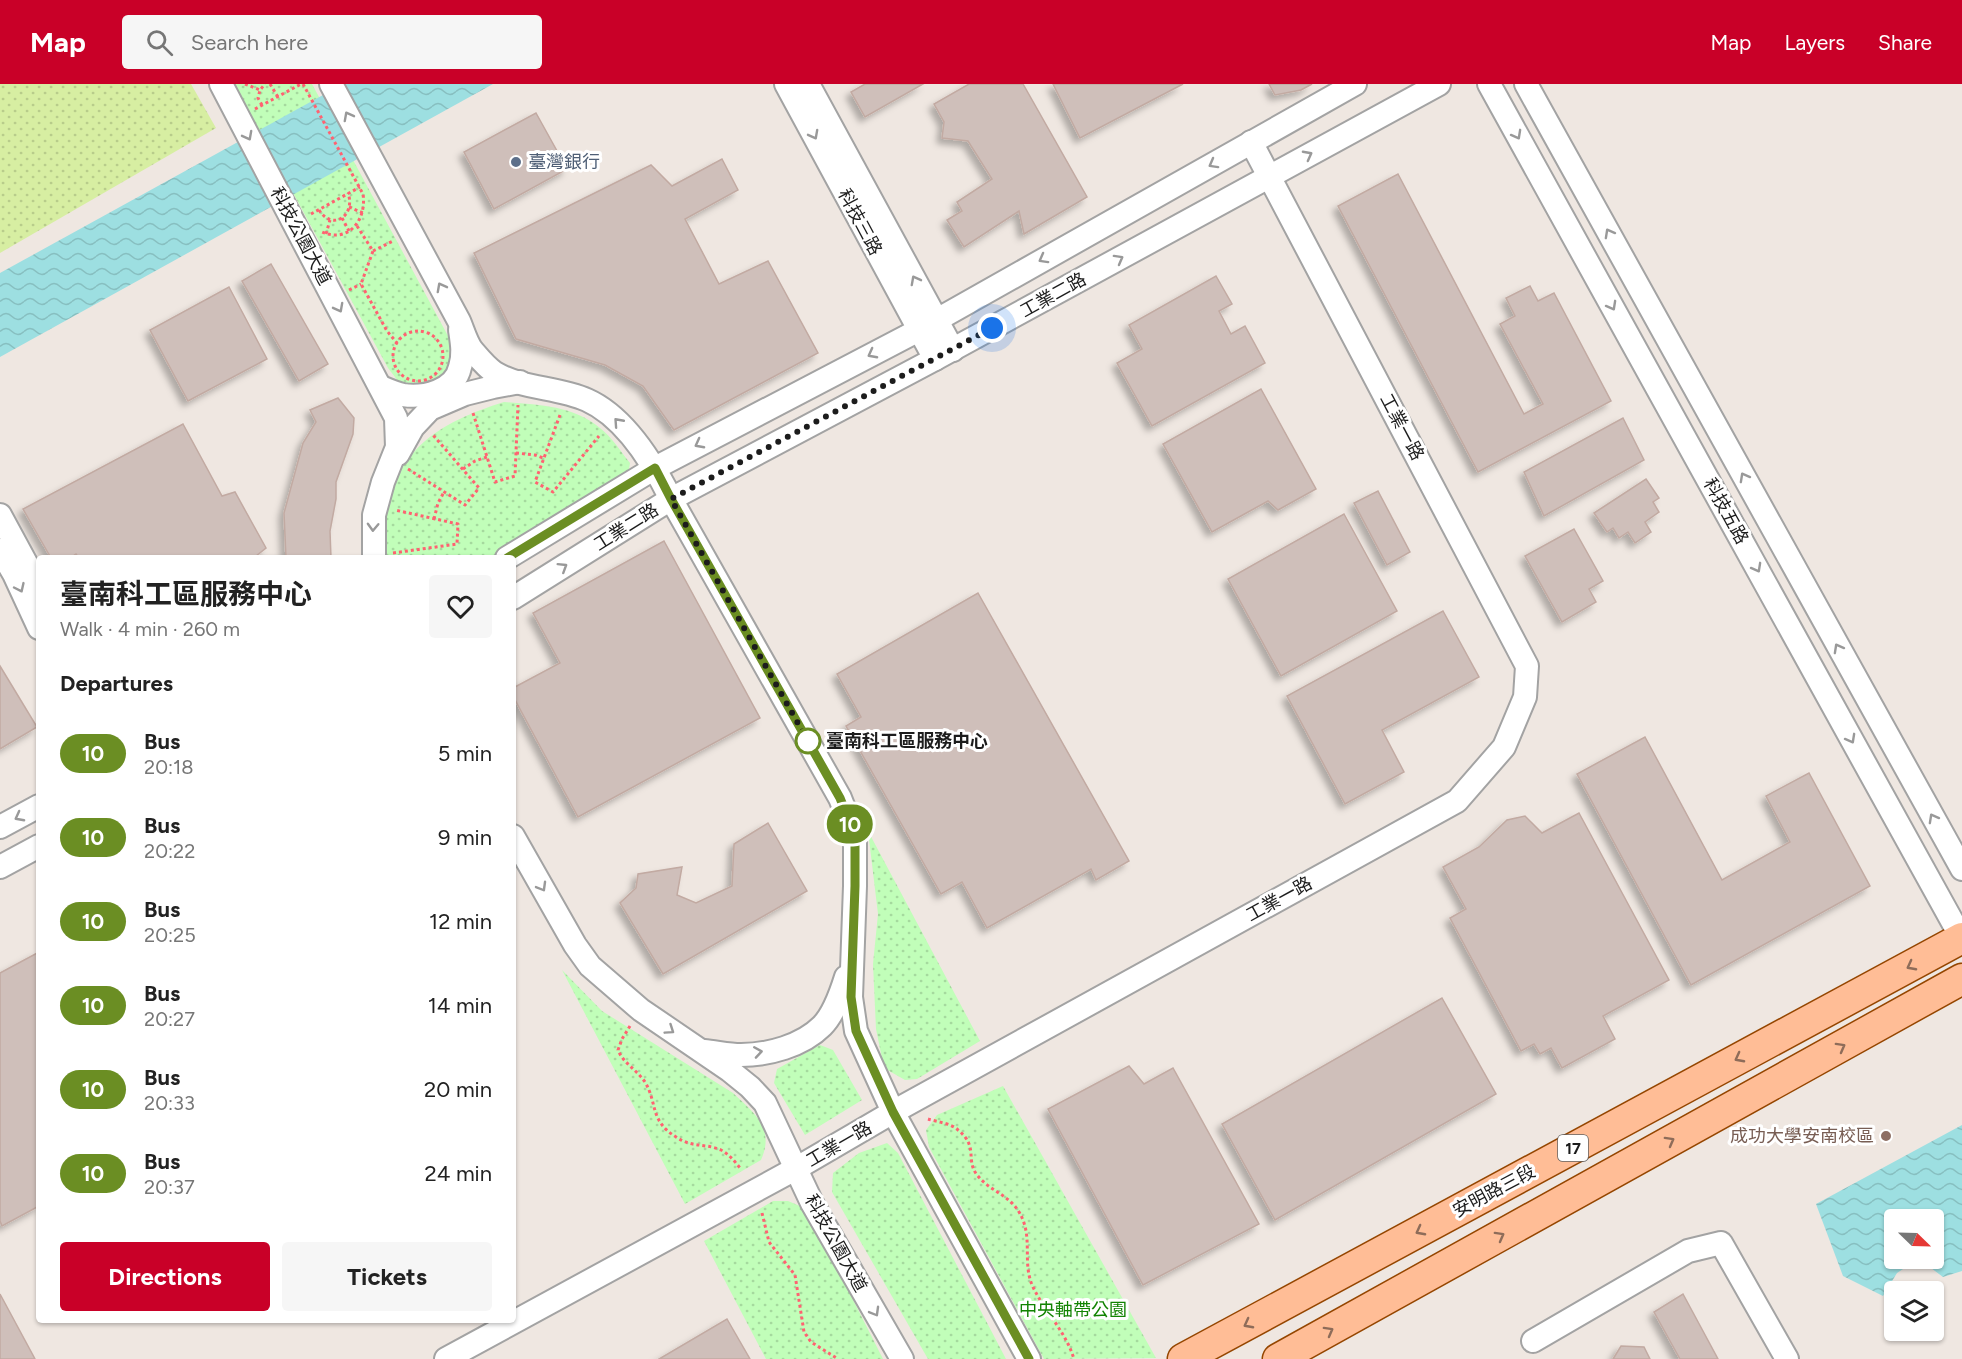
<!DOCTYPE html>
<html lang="en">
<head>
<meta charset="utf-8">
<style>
	body { margin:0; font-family:Figtree,"Noto Sans TC",sans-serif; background:#f6f6f6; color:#222; height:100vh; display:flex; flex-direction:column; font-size:22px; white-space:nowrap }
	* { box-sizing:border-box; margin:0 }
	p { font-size:20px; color:#767676 }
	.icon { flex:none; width:33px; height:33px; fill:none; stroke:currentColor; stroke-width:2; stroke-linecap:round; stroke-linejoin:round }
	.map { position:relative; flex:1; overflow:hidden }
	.side { position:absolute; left:36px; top:471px; width:480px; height:768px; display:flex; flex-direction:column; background:#fff; border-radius:6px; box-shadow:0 2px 4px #0004 }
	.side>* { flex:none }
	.badge { padding:0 12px; border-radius:20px; font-size:21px; line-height:39px }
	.needle { width:39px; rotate:113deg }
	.fabs { position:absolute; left:1884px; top:1125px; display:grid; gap:12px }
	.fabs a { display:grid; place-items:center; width:60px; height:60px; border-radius:6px; background:#fff; box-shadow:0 2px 4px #0004; font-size:30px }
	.you { position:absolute; width:30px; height:30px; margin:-15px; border:4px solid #fff; border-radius:50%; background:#1a73e8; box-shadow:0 0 0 9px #1a73e833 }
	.map>.badge { position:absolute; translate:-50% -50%; box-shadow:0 0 0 3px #fff }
	h2 { padding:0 24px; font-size:22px; line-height:54px }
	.round { display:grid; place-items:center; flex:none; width:63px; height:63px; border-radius:6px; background:#f6f6f6 }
	.summary { display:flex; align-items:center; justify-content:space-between; height:102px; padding:0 24px }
	h1 { font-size:28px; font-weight:700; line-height:45px }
	.cta { display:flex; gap:12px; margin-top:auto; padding:12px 24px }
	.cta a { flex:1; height:69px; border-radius:6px; background:#c90028; color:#fff; font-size:24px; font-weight:700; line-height:69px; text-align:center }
	.cta a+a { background:#f6f6f6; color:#222 }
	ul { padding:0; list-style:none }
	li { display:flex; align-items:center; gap:18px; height:84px; padding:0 24px }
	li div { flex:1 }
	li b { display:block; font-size:22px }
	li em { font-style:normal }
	li .badge { min-width:66px; font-weight:700; text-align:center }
	header { display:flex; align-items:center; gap:36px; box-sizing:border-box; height:84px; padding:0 30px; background:#c90028; color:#fff }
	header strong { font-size:28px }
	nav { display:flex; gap:33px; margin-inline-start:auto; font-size:21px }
	.search { width:420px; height:54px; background:#f6f6f6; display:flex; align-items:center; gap:15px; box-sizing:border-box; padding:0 21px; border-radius:6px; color:#767676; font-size:22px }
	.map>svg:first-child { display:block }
	.grass { fill:url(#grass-dots) }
	.park { fill:url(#park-dots) }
	.water { fill:url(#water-waves) }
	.building { fill:#cfbfba; stroke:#c2aaa2; stroke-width:1.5; filter:url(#shadow) }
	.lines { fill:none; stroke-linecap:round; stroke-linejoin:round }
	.minor-casing { stroke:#a3a3a3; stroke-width:26 }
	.major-casing { stroke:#954600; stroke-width:33 }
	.path { stroke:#ff6271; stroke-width:3; stroke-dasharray:3 3; stroke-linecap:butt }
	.minor { stroke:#fff; stroke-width:22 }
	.major { stroke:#ffbd96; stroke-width:30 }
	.oneway { stroke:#999 }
	.oneway2 { stroke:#8e6c59 }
	.line-casing { stroke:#fff; stroke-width:14 }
	.line { stroke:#6b8e23; stroke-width:9 }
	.walk { stroke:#1c1c1c; stroke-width:6; stroke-dasharray:0 10.8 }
	.service-dot { fill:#5c6f8a; stroke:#fff; stroke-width:2 }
	.stop-dot { fill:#fff; stroke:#6b8e23; stroke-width:3 }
	.education-dot { fill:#8d6e63; stroke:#fff; stroke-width:2 }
	.labels { text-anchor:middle; stroke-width:6; stroke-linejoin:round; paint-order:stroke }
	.shield { fill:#fff; stroke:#606060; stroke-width:1.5 }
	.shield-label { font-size:16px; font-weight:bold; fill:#1c1c1c }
	.service-label { font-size:18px; fill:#4e5e75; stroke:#fff; text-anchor:start }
	.street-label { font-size:18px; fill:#1c1c1c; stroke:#fff }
	.stop-label { font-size:18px; font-weight:bold; fill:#1c1c1c; stroke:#fff; text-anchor:start }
	.education-label { font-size:18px; fill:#785e54; stroke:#fff; text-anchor:end }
	.park-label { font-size:18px; fill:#118302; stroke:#fff }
</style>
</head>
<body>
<header>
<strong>Map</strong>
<div class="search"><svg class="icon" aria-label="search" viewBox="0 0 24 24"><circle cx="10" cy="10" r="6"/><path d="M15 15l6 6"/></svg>Search here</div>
<nav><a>Map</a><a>Layers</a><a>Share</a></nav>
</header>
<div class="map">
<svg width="1962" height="1275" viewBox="0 0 1962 1275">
	<defs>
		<pattern id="grass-dots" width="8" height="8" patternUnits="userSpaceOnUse" patternTransform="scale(1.5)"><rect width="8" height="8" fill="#d7eea2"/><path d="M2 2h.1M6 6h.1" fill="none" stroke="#b8cc8b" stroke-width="1.8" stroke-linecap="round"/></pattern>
		<pattern id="park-dots" width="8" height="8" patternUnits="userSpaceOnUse" patternTransform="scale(1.5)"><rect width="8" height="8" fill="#c1feb9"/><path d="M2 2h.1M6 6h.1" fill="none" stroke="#a5d99e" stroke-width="1.8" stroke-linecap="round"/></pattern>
		<pattern id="water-waves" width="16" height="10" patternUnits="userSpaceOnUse" patternTransform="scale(1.5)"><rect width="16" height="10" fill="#9ddfe1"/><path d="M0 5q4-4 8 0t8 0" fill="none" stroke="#87bfc0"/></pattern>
		<filter id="shadow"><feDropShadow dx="-5" dy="5" stdDeviation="3" flood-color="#0004"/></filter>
	</defs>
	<rect width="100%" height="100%" fill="#efe7e1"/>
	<polygon class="grass" points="0,0 191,0 216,44 0,169"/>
	<g class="park">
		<path d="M 234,0 L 312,0 L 454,263 C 451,296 442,294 414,305 L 398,297 L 388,284 Z"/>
		<path d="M 504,318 C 538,321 572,321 600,344 C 612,353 621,368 630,379 L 628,391 L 617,403 L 489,474 L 385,474 L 384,468 C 384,455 383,440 386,427 C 400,361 444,337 504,318 Z"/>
		<polygon points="868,747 980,957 917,995 905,996 884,984 876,945 873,880 878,830"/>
		<path d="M 562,886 L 602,927 L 733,1009 C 755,1030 775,1044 761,1076 L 685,1120 Z"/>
		<polygon points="820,961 833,966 862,1016 805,1051 774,999 777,985"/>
		<polygon points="1003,1002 1156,1274 1044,1275 929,1063 926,1046 937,1031"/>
		<polygon points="887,1059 898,1069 1006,1275 928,1275 832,1108 833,1089 859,1069"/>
		<polygon points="773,1117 788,1117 807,1125 883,1275 766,1275 704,1157"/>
	</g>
	<g class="water">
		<polygon points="343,0 493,0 0,273 0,189"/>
		<polygon points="1962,1041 1962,1187 1943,1193 1919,1175 1934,1174 1934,1136 1894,1136 1894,1174 1918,1175 1897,1189 1883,1212 1843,1192 1816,1120"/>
	</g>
	<g class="building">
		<polygon points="865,0 923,0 865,33 851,8"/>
		<polygon points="969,0 1023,0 1087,113 1024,150 1019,127 964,163 947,136 962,127 957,118 992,95 968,57 942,54 944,38 934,20"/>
		<polygon points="1053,0 1183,0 1080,54"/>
		<polygon points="1269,0 1312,0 1301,6 1275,11"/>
		<polygon points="536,29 567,85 494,125 464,68"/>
		<polygon points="722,75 738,106 685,135 719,200 768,177 818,269 674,346 643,302 605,281 516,255 474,169 651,81 672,102"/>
		<polygon points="1398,90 1524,330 1543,320 1500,240 1515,232 1506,214 1530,202 1538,217 1554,209 1611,317 1478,388 1338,122"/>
		<polygon points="271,180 328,280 299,297 242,197"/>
		<polygon points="1216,192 1232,220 1219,227 1231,250 1245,242 1265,279 1152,342 1117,279 1142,265 1129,241"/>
		<polygon points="229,203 267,275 188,317 150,246"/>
		<polygon points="1261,305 1316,405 1278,426 1268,417 1212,448 1163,360"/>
		<polygon points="338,314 354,334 353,350 336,398 336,415 330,447 331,474 286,474 284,429 303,359 316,338 310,326"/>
		<polygon points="1623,334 1644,376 1544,432 1524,388"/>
		<polygon points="183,340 222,412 235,408 266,464 256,472 258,474 79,474 76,470 70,474 51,474 23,425"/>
		<polygon points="1646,395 1659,414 1653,418 1659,428 1645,438 1651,448 1635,459 1628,448 1619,454 1613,444 1607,448 1594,429"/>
		<polygon points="1378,407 1410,468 1387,481 1354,419"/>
		<polygon points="1344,430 1397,527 1281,592 1228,495"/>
		<polygon points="1574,445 1603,497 1589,505 1596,518 1562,538 1525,472"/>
		<polygon points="664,457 760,634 578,733 513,612 513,604 560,579 533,529"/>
		<polygon points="978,509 1129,777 1096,796 1091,785 987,844 962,798 941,810 846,642 861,633 837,590"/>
		<polygon points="1443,527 1479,593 1382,646 1404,688 1345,720 1287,612"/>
		<polygon points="0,582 37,643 0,665"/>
		<polygon points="1645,653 1722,796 1790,758 1766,712 1809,689 1870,802 1691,901 1577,690"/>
		<polygon points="1579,729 1669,896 1603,932 1615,955 1562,984 1551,964 1540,970 1534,960 1521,967 1450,834 1466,825 1443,783 1479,763 1507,736 1525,732 1542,749"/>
		<polygon points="768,739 807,807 663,890 620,819 636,804 638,790 682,783 677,811 696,819 732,802 734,760"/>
		<polygon points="39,868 39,1122 2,1142 0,1137 0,889"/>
		<polygon points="1442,914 1496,1010 1275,1136 1222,1040"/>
		<polygon points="1129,982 1144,1000 1173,984 1259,1140 1143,1201 1048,1025"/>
		<polygon points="0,1210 35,1275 0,1275"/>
		<polygon points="1683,1210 1718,1275 1680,1275 1654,1228"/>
		<polygon points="727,1235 750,1275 659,1275"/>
		<polygon points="1621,1262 1644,1263 1650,1275 1613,1275"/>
	</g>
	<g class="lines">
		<defs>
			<g id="minor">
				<polyline points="221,0 396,334 397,363 383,398 374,431 374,474"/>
				<path d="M 331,0 L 459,237 C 463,246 466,258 472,266 C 478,273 487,284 495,289 C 522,305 558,303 587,316 C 625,333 653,379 671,415 L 840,714 L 855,752 L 855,802 L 851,913 L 856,947 L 893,1028 L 1029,1275"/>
				<polyline points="786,0 935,275"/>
				<polyline points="808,0 953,266"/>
				<polyline points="1489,0 1962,855"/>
				<polyline points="1526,0 1962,785"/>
				<path d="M 381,303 C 388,306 395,309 403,311 C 424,314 455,307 460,283 C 464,271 462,259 460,246"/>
				<polyline points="398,370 413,343 430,325 465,310 493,303 520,298"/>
				<polyline points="0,431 39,503"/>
				<polyline points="0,466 14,490 39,544"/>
				<polyline points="507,474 655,384 919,246 1355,0"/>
				<polyline points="513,514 671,415 935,275 1439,0"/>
				<polyline points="0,743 39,722"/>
				<polyline points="513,752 575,861 590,882 641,926 729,986 750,1003 765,1019 812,1119 902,1275"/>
				<polyline points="0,783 39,762"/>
				<path d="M 704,967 C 716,968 729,971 741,971 C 768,971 802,962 822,942 C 834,930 841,909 846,893"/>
				<polyline points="1533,1257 1688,1167 1721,1159 1787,1275"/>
				<polyline points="446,1275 797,1084 893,1028 1457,717 1504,663 1525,613 1527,582 1251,58"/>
			</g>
			<g id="major">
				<polyline points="1183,1275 1962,854"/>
				<polyline points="1278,1275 1962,895"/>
			</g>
		</defs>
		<use href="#minor" class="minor-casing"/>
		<use href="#major" class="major-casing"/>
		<g class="path">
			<polyline points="245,0 260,6"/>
			<polyline points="270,0 278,13"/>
			<path d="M 303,0 L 363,110 C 367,136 348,161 320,147"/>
			<polyline points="262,21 258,14 260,6 265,0"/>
			<polyline points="255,25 301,0"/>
			<polyline points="349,123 363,129"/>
			<path d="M 319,126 C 333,148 356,131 348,109"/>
			<polyline points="311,130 360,103"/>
			<polyline points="342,134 349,147"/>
			<polyline points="357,142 373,167 361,200 387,247 397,259"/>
			<polyline points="326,150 330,136"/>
			<polyline points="373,167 393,157"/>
			<polyline points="349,206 361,200"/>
			<circle cx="418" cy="272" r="25"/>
			<polyline points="473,329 495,398 515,392 518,321"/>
			<polyline points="560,331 535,398 553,408 599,352"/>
			<polyline points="516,369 535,371 543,374"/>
			<polyline points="408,385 465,421 479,404 433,351"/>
			<polyline points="463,385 475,377 487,373"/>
			<polyline points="434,435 438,419 444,408"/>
			<polyline points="393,469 457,460 458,440 395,426"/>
			<path d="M 630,942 L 622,955 L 618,966 C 623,979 637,986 645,998 C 658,1020 649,1036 676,1053 C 692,1064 705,1059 721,1066 C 729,1070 735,1078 741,1085"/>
			<path d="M 928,1035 C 937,1038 951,1039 958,1046 C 979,1063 965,1075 977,1091 C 992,1110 1015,1111 1024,1139 C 1031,1160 1023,1182 1033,1203 C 1045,1228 1066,1248 1074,1275"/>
			<polyline points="762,1129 769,1158 795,1191 804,1248 811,1258 838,1275"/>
		</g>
		<use href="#minor" class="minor"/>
		<use href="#major" class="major"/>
	</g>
	<defs><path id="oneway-chevron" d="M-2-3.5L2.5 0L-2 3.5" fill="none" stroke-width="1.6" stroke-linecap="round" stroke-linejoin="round" transform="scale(1.5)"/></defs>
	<g class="oneway">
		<use href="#oneway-chevron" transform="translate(348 32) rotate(-118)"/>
		<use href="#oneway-chevron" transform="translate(814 51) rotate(62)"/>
		<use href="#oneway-chevron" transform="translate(1517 51) rotate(61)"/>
		<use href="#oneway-chevron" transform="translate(248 52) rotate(62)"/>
		<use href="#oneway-chevron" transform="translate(1308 71) rotate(-28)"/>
		<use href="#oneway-chevron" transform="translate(1213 80) rotate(151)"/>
		<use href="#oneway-chevron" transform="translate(1609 149) rotate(-119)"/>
		<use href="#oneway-chevron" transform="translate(1043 175) rotate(151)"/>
		<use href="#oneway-chevron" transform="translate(1119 175) rotate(-29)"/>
		<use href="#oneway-chevron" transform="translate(915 196) rotate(-118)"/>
		<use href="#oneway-chevron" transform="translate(441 203) rotate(-118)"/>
		<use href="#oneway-chevron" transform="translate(1612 222) rotate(61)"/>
		<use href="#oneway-chevron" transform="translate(339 224) rotate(62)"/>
		<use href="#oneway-chevron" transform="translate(872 270) rotate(152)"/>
		<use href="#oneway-chevron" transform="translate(618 338) rotate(-132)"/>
		<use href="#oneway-chevron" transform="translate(699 360) rotate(152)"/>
		<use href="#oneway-chevron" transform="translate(1744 393) rotate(-119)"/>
		<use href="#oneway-chevron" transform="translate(373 443) rotate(92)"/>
		<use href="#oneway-chevron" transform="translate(563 483) rotate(-32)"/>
		<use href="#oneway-chevron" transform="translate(1757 484) rotate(61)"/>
		<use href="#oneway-chevron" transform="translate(20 504) rotate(65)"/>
		<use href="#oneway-chevron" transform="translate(1838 564) rotate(-119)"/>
		<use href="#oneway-chevron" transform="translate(1851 655) rotate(61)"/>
		<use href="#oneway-chevron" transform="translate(19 733) rotate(152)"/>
		<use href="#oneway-chevron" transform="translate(1933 734) rotate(-119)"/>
		<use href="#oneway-chevron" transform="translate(542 803) rotate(60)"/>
		<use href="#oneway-chevron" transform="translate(670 946) rotate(34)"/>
		<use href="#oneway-chevron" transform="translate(758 968) rotate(-9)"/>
		<use href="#oneway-chevron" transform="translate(875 1228) rotate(60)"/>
	</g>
	<g class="oneway2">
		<use href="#oneway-chevron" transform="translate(1911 882) rotate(152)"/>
		<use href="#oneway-chevron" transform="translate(1841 963) rotate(-29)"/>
		<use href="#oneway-chevron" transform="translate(1739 974) rotate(152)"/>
		<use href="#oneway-chevron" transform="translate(1670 1057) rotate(-29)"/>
		<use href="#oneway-chevron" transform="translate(1420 1147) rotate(152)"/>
		<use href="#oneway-chevron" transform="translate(1500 1152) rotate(-29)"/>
		<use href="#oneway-chevron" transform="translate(1248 1240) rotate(152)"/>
		<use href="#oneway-chevron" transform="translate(1329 1247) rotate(-29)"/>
	</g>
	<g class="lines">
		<defs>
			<polyline id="line" points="507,474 655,384 671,415 840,714 855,752 855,802 851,913 856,947 893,1028 1029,1275"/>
		</defs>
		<use href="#line" class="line-casing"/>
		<use href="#line" class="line"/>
		<polyline class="walk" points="808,657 671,415 992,244"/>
	</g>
	<circle class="service-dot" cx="516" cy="78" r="6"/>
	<circle class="stop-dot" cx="808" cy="657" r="12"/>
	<circle class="education-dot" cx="1886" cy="1052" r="6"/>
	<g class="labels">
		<rect class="shield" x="1558" y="1051" width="30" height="26" rx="4.5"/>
		<g class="shield-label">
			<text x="1573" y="1070">17</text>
		</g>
		<g class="service-label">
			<text x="528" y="84">臺灣銀行</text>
		</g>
		<g class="street-label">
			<text transform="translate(860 138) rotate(62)" y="6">科技三路</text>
			<text transform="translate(301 152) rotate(62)" y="6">科技公園大道</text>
			<text transform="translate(1053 211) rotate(-29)" y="6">工業二路</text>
			<text transform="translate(1402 343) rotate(62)" y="6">工業一路</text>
			<text transform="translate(1726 427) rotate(61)" y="6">科技五路</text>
			<text transform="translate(626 443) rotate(-32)" y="6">工業二路</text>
			<text transform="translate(1279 815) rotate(-29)" y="6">工業一路</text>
			<text transform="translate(839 1060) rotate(-30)" y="6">工業一路</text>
			<text transform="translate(1494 1107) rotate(-28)" y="6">安明路三段</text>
			<text transform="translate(836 1159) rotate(61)" y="6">科技公園大道</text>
		</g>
		<g class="stop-label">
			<text x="826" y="663">臺南科工區服務中心</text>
		</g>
		<g class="education-label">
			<text x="1874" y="1058">成功大學安南校區</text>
		</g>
		<g class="park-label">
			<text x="1073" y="1232">中央軸帶公園</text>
		</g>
	</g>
</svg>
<div class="fabs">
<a><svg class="needle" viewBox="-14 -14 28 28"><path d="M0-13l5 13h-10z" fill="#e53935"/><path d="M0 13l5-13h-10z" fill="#767676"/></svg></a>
<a><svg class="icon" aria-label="layers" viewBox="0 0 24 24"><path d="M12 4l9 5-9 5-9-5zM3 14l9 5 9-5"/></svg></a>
</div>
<div class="you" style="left:992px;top:244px"></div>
<b class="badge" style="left:850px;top:740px;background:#6b8e23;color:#fff">10</b>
<section class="side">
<div class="summary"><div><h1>臺南科工區服務中心</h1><p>Walk · 4 min · 260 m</p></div><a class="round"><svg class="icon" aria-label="heart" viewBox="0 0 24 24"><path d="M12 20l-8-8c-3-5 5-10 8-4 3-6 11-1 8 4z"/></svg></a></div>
<h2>Departures</h2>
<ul>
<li><span class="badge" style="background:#6b8e23;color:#fff">10</span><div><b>Bus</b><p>20:18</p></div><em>5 min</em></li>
<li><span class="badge" style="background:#6b8e23;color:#fff">10</span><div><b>Bus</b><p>20:22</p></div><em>9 min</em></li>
<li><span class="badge" style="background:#6b8e23;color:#fff">10</span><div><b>Bus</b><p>20:25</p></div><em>12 min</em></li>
<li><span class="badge" style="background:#6b8e23;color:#fff">10</span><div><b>Bus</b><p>20:27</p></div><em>14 min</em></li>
<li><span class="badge" style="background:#6b8e23;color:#fff">10</span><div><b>Bus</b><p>20:33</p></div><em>20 min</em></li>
<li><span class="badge" style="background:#6b8e23;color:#fff">10</span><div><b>Bus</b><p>20:37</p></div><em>24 min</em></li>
</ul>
<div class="cta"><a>Directions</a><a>Tickets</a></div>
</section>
</div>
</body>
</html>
